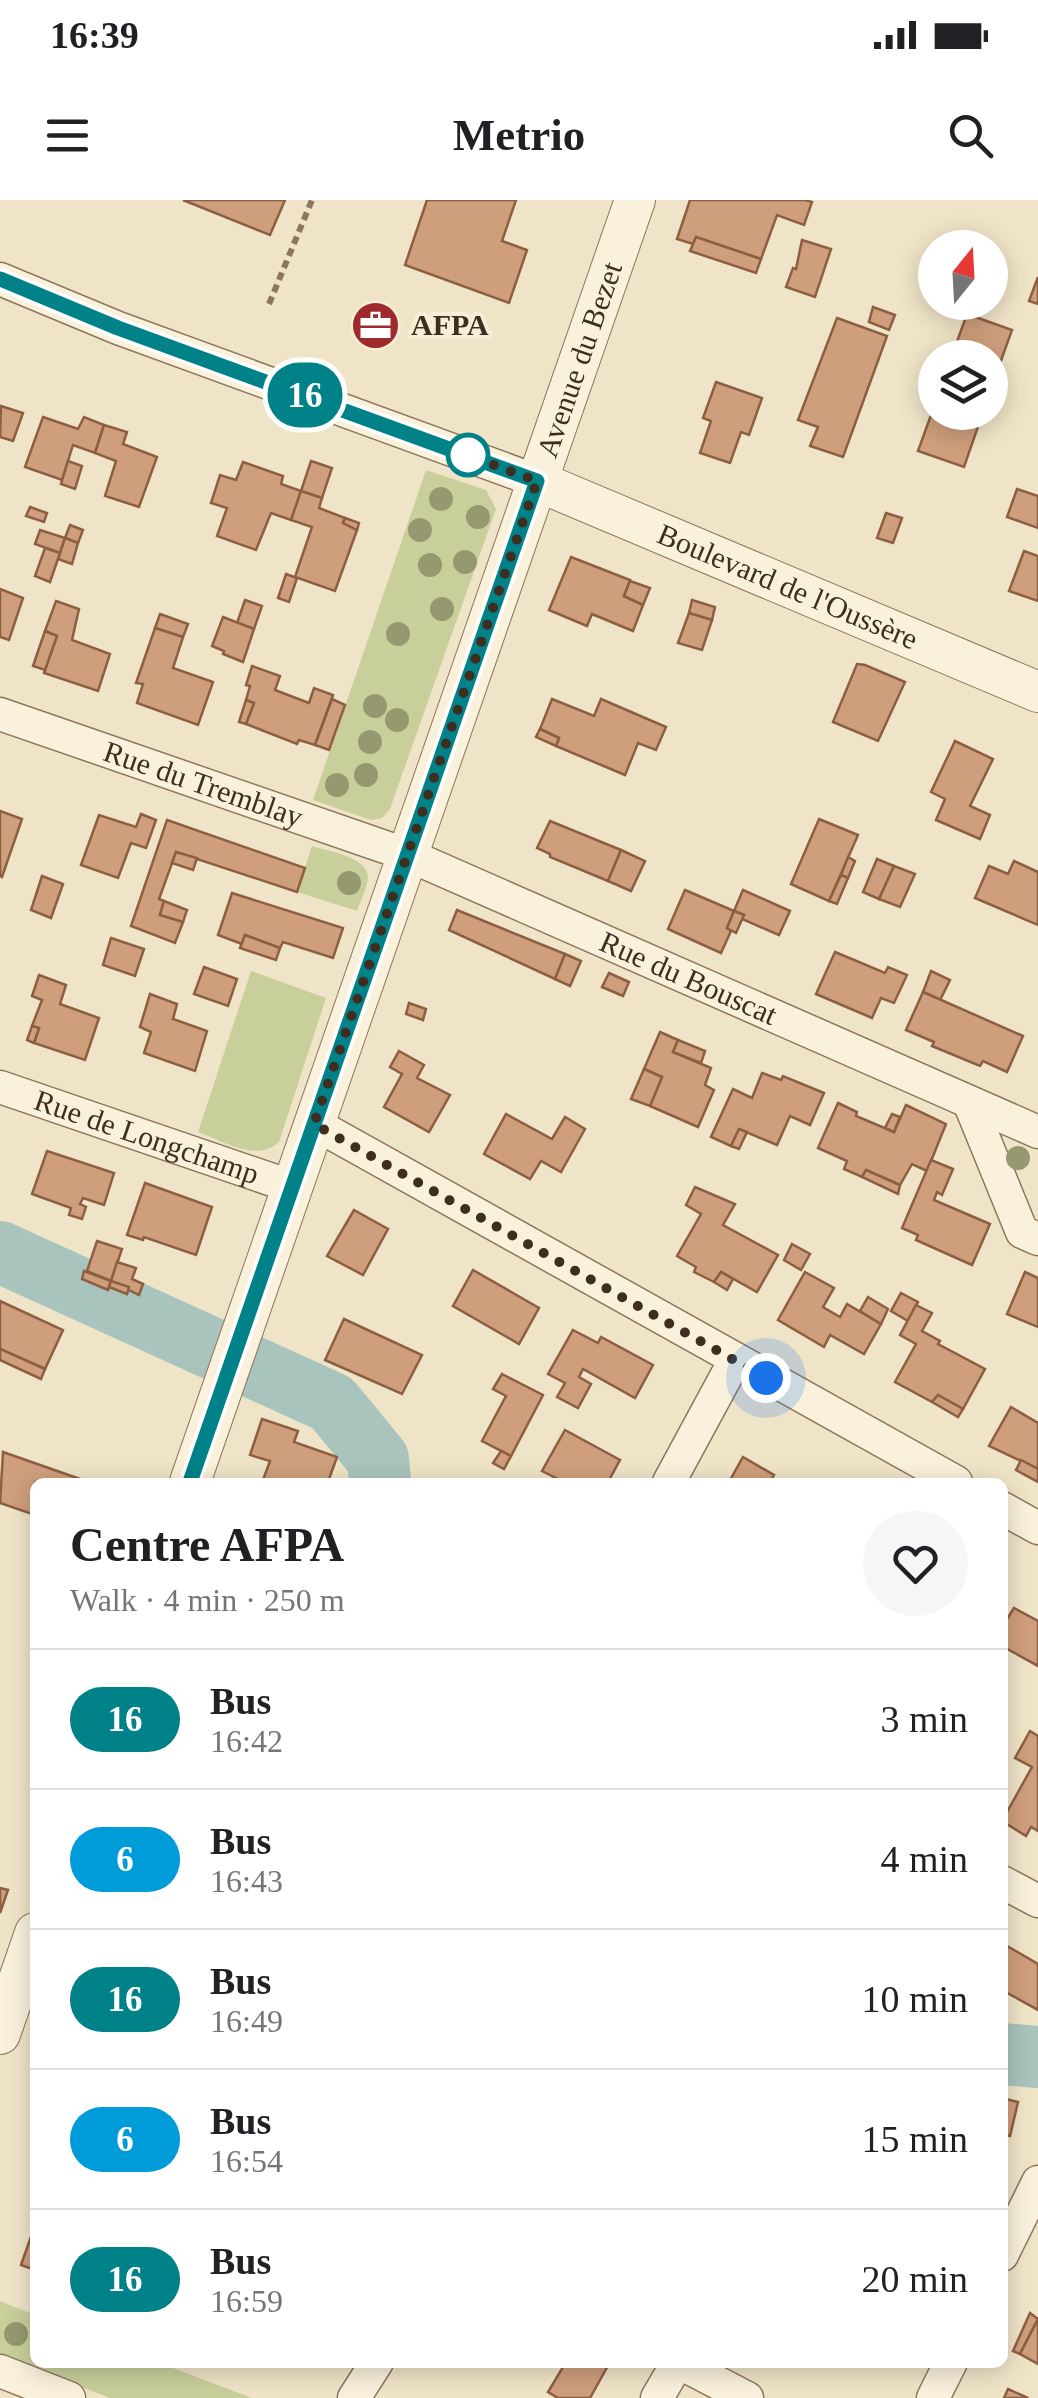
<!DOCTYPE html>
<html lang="en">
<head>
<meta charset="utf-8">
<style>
	body { margin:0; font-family:Georgia,serif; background:#f6f6f6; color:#202124; height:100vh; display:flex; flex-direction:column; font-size:38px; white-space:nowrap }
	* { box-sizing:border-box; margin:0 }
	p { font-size:32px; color:#757577 }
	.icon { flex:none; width:55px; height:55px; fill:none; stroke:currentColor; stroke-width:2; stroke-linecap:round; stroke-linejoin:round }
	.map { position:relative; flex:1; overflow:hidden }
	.sheet { position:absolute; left:30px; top:1278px; width:978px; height:890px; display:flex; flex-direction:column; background:#fff; border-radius:15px; box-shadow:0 5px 25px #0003 }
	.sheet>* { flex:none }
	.badge { padding:0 20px; border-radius:32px; font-size:35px; line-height:65px }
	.needle { width:65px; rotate:18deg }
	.buttons { position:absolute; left:918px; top:30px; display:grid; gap:20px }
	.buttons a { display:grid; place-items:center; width:90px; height:90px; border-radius:50%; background:#fff; box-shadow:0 5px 25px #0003; font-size:50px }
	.you { position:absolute; width:50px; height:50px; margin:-25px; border:8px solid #fff; border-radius:50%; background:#1a73e8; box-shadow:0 0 0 15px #1a73e833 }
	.map>.badge { position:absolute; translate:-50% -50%; box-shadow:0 0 0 5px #fff }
	.round { display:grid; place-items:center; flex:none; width:105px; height:105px; border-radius:52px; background:#f6f6f6 }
	.head { display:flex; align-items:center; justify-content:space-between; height:170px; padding:0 40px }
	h1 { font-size:48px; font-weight:600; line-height:75px }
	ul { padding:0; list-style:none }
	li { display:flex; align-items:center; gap:30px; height:140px; padding:0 40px; border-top:2px solid #e0e0e0 }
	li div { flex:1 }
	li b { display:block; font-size:38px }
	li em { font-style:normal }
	li .badge { min-width:110px; font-weight:700; text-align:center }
	.status { display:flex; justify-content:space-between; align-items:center; height:70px; padding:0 50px; background:#fff; direction:ltr }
	.status svg { height:28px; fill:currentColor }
	header { display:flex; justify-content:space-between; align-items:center; height:130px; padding:0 40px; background:#fff; font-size:45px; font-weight:600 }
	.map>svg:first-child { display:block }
	.green { fill:#c9cf9b }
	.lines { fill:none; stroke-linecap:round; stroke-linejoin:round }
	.river { stroke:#a9c4bc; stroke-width:62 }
	.building { fill:#cf9f7d; stroke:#8d5f41; stroke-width:2.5 }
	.minor-casing { stroke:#8d765c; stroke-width:35 }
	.tertiary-casing { stroke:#8d765c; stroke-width:42 }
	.path { stroke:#8d765c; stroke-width:6; stroke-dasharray:8 5; stroke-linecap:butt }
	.minor { stroke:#faf1dc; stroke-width:32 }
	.tertiary { stroke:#faf1dc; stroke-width:40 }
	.tree { fill:#96986f }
	.line-casing { stroke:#fff; stroke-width:22 }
	.line { stroke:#008288; stroke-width:15 }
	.walk { stroke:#3d2e20; stroke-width:10; stroke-dasharray:0 18 }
	.stop-dot { fill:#fff; stroke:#008288; stroke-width:5 }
	.labels { text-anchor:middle; stroke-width:8; stroke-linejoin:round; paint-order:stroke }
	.poi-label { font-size:30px; font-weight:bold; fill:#3d2e20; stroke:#f7eed8; text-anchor:start }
	.street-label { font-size:30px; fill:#3d2e20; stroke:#f7eed8 }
</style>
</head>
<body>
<div class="status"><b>16:39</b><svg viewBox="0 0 49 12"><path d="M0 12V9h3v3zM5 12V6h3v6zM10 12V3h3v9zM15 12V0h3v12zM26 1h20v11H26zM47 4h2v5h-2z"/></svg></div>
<header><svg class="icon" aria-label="menu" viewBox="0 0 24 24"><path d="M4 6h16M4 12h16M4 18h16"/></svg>Metrio<svg class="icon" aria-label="search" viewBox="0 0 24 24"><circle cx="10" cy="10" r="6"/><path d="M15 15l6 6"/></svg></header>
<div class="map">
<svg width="1038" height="2198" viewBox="0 0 1038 2198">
	<rect width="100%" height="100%" fill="#f0e4c8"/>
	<g class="green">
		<polygon points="426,270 486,290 496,309 390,609 382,618 371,620 313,600"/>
		<path d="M 312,646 C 328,651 369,657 368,678 C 367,689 360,701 357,711 L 297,692 Z"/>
		<path d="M 251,771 L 326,798 L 279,942 C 257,963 223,941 198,932 Z"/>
		<polygon points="0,2101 35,2115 35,2162 160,2163 252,2198 110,2198 0,2156"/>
	</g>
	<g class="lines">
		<g class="river">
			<polyline points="0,1052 332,1203 378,1259 380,1282"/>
			<polyline points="1002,1854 1038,1857"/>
		</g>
	</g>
	<g class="building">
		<polygon points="183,0 285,0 270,35"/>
		<polygon points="427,0 516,0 502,41 527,50 509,103 405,65"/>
		<polygon points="690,0 805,0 812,2 804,25 777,15 761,59 696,37 693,44 677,39"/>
		<polygon points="696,37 761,59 756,73 690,51"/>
		<polygon points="802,40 831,49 815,97 786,87 793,68 796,69"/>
		<polygon points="1038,77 1038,104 1029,101"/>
		<polygon points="873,107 895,115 889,130 869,122"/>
		<polygon points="967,114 1012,130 990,191 990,158 951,158"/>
		<polygon points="837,118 887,136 843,257 810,246 818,227 798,220"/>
		<polygon points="716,182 762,198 749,235 741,232 730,263 700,253 711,221 703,218"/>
		<polygon points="935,204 935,212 967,212 981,218 964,267 918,251"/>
		<polygon points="1,206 23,213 13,241 0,237"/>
		<polygon points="43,217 78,229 84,217 104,225 95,253 73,245 62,280 25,267"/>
		<polygon points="104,225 127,232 123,244 157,257 139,307 105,296 116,261 95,253"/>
		<polygon points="68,261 82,266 75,289 61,284"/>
		<polygon points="311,261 332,268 322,298 301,291"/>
		<polygon points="243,262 283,276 281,284 301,291 291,320 271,313 256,350 217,336 227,308 211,303 220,275 236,280"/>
		<polygon points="1017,289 1038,296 1038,328 1007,317"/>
		<polygon points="301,291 322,298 319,308 345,318 343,323 357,330 335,391 295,377 312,327 291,320"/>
		<polygon points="30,307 47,313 44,322 26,316"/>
		<polygon points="886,313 902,318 893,343 877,338"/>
		<polygon points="345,318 359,323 357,330 343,323"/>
		<polygon points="70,325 83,330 78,343 65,338"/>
		<polygon points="40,330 65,338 60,353 35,344"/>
		<polygon points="65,338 78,343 72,364 58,359"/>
		<polygon points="45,348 60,353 50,382 35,376"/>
		<polygon points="1024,351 1038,356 1038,401 1009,391"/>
		<polygon points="571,357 630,380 624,396 643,405 633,431 592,414 587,426 549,410"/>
		<polygon points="286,374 297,378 289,402 278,398"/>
		<polygon points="630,381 650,388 643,405 624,396"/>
		<polygon points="0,389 23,398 9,440 0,437"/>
		<polygon points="245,400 262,406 254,429 237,423"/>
		<polygon points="692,400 715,407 712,420 689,413"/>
		<polygon points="56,401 79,409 72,440 110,454 98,491 44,473 57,436 45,431"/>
		<polygon points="689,413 712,420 702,450 678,443"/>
		<polygon points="160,414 188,424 183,437 155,428"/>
		<polygon points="223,417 254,429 243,462 223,454 224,451 212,446"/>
		<polygon points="155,428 183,437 173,468 213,482 198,525 137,503 143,484 136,483"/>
		<polygon points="45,431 57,436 45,470 33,466"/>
		<polygon points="857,464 865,465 905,482 878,541 833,522"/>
		<polygon points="252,466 280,476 275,490 309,503 314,488 333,495 315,545 299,540 297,544 246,524 254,503 246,500 250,486 246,485"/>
		<polygon points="332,499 345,505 329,550 315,545"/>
		<polygon points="552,499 594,516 601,499 666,527 656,550 638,543 625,575 556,546 559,538 540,529"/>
		<polygon points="246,500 254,503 246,524 239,522"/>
		<polygon points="540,529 559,538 556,546 536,537"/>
		<polygon points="955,541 993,559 970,606 990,615 980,639 936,620 945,599 931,592"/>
		<polygon points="0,611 22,619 2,677 0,676"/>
		<polygon points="141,614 156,620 146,648 131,643 118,678 81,665 99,615 136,627"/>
		<polygon points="819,619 858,635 829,701 791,684"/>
		<polygon points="167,620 305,668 297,692 176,652 159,699 164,701 160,715 183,722 175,743 131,726"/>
		<polygon points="550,621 621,650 608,681 550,657 550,654 537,648"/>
		<polygon points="621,650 645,661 631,691 608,681"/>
		<polygon points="176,652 197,658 193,670 172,663"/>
		<polygon points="848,657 855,661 848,678 841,675"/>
		<polygon points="877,659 894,666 879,699 863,692"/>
		<polygon points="1014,661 1038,672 1038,725 975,698 989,666 1008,674"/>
		<polygon points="894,666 915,674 900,707 879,699"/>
		<polygon points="841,675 848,678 837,704 829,701"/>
		<polygon points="42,676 63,684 51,718 31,710"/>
		<polygon points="685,690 734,711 727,728 731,731 721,753 668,729"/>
		<polygon points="743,690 790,711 779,735 742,719 744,715 734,711"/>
		<polygon points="232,693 343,728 333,758 283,742 280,748 245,735 242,744 218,735"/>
		<polygon points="164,701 187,710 183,722 160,715"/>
		<polygon points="457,710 565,754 555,779 449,730"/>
		<polygon points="734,711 744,715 736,733 727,728"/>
		<polygon points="245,735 280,748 276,760 240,748"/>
		<polygon points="111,738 144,749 135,776 103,765"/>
		<polygon points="835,752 885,773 888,767 907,775 894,803 881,798 872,818 816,794"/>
		<polygon points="565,754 581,761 570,786 555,779"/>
		<polygon points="204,767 237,779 228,806 194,794"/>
		<polygon points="931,771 950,780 940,800 923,792"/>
		<polygon points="609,773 629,782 623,796 602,787"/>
		<polygon points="39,775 66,785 60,804 99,818 85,860 34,843 39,828 32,826 42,800 32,796"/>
		<polygon points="923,792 1023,836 1007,872 983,861 980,866 932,846 934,842 906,830"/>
		<polygon points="150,794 177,804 173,819 207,831 195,871 144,853 151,832 140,827"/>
		<polygon points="409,803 426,809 423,820 406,814"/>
		<polygon points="32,826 39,828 34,843 27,840"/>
		<polygon points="660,832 678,840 673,852 711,868 705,885 714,890 698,927 650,906 662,877 644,869"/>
		<polygon points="678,840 705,851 701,863 673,852"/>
		<polygon points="399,851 424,865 417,878 450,895 429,932 384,907 402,874 390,867"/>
		<polygon points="644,869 662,877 650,906 631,899"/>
		<polygon points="762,873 781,880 783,876 824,893 810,925 790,916 777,945 739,929 731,946 711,937 733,889 752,898"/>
		<polygon points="838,903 857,912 856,916 894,932 906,905 946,924 927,971 912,964 900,985 866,970 862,977 844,969 847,961 818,948"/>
		<polygon points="506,914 552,939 565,917 585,929 561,972 541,961 530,979 484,954"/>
		<polygon points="892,914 900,917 894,932 885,928"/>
		<polygon points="739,929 747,932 739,949 731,946"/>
		<polygon points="47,951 114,973 104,1005 83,998 80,1004 86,1007 82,1019 69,1015 71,1008 32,994"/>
		<polygon points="931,960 953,969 942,995 937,992 934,1000 990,1024 972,1065 916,1040 918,1035 902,1028"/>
		<polygon points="866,970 900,985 898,994 862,977"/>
		<polygon points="145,983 212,1007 196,1055 144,1037 143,1040 127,1035"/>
		<polygon points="695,987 735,1004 723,1025 778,1055 757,1092 721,1072 714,1082 694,1072 696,1067 677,1056 701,1014 686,1005"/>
		<polygon points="354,1010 388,1029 363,1075 327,1056"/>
		<polygon points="97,1041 122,1049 111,1081 87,1071"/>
		<polygon points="792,1044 810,1054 801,1070 784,1060"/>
		<polygon points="117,1062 136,1068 132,1079 143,1084 139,1095 111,1081"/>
		<polygon points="473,1070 539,1108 519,1144 453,1106"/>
		<polygon points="84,1071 111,1081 108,1090 82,1079"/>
		<polygon points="721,1072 733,1079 727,1090 714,1082"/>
		<polygon points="805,1072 834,1088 823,1107 840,1117 847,1104 881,1124 864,1154 830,1135 824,1147 778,1120"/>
		<polygon points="1025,1072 1038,1078 1038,1127 1007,1114"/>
		<polygon points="111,1081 129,1087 127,1094 109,1087"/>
		<polygon points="901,1093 918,1102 908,1121 891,1111"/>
		<polygon points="868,1097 888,1109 881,1124 860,1111"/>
		<polygon points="0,1101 63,1130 45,1169 0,1149"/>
		<polygon points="916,1105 932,1113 922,1131 940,1141 938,1144 985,1169 963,1209 938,1195 932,1202 895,1182 916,1144 900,1135"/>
		<polygon points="344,1119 422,1155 402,1194 325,1160"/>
		<polygon points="573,1130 598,1143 601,1137 653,1165 635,1198 583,1169 579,1177 591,1184 578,1208 557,1197 565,1183 548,1174"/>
		<polygon points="0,1149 45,1169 41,1179 0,1160"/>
		<polygon points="502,1174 543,1195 511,1256 482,1241 506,1196 493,1189"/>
		<polygon points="938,1195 963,1209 958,1217 932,1202"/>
		<polygon points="1011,1207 1038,1223 1038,1269 989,1246"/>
		<polygon points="262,1219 298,1231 294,1242 337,1257 328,1282 263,1280 270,1261 250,1255"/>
		<polygon points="565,1230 620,1260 608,1282 564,1282 542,1271"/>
		<polygon points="501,1251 511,1256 504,1269 493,1263"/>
		<polygon points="3,1252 80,1279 78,1282 35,1282 35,1315 0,1303"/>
		<polygon points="743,1257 774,1275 770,1282 729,1282"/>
		<polygon points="1021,1260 1038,1269 1038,1282 1016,1270"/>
		<polygon points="1014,1408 1038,1421 1038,1466 1002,1446 1002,1427"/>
		<polygon points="1030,1531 1038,1536 1038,1631 1031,1627 1026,1636 1002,1621 1032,1567 1015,1558"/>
		<polygon points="0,1688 8,1690 0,1713"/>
		<polygon points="1002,1743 1038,1764 1038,1810 1002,1790"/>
		<polygon points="1002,1898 1018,1902 1010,1936 1002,1934"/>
		<polygon points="34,2028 35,2028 35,2070 21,2065"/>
		<polygon points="1030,2113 1038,2119 1020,2154 1013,2151"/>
		<polygon points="1038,2119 1038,2164 1020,2154"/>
		<polygon points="566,2162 610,2162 590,2198 558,2198 548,2192"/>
		<polygon points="1008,2189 1028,2198 1004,2198"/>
	</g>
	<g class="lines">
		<defs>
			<g id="minor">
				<polyline points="0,79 118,128 537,281"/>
				<path id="s1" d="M 0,514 L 408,655 L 1038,932"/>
				<path id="s2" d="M 0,887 L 293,987"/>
				<polyline points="969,902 1022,1032 1038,1039"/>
				<polyline points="315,924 956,1282"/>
				<polyline points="669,1282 735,1160"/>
				<polyline points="1002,1308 1038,1328"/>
				<polyline points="1002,1682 1038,1701"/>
				<polyline points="1002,2055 1038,1982"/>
				<polyline points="678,2162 747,2198"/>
				<polyline points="0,2171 69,2198"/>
				<polyline points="354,2198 377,2162"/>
				<polyline points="657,2198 678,2162"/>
				<polyline points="933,2198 951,2162"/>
			</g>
			<g id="tertiary">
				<path id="s3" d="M 537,281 L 1038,492"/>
				<path id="s4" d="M 190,1282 L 635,0"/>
				<polyline points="0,1834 35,1733"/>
			</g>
		</defs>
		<use href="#minor" class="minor-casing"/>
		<use href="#tertiary" class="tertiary-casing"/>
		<polyline class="path" points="269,104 312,0"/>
		<use href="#minor" class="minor"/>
		<use href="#tertiary" class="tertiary"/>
	</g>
	<g class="tree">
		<circle cx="441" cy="299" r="12"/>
		<circle cx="478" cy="317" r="12"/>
		<circle cx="420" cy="330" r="12"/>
		<circle cx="465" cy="362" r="12"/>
		<circle cx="430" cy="365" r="12"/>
		<circle cx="442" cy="409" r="12"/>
		<circle cx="398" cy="434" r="12"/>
		<circle cx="375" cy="506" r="12"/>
		<circle cx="397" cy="520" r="12"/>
		<circle cx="370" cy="542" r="12"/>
		<circle cx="366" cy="575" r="12"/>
		<circle cx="337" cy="585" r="12"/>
		<circle cx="349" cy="683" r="12"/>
		<circle cx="1018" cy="958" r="12"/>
		<circle cx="16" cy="2134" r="12"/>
	</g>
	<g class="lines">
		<defs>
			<polyline id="line" points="0,79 118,128 537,281 190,1282"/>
		</defs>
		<use href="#line" class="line-casing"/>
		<use href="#line" class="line"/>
		<polyline class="walk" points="468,255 464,254 537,281 314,924 766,1178"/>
	</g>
	<defs>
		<symbol id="office-disc" viewBox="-11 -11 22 22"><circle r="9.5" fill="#9e2a2b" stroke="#f7eed8"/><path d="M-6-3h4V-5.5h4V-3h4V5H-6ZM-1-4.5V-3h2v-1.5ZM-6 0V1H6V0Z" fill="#fff"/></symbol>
	</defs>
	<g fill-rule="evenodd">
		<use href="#office-disc" x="348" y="98" width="55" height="55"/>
	</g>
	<circle class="stop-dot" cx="468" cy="255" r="20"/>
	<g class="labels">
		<g class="poi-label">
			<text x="411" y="135">AFPA</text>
		</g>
		<g class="street-label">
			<text dy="10" stroke="none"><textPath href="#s4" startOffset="1188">Avenue du Bezet</textPath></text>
			<text dy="10" stroke="none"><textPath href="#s3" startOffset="272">Boulevard de l'Oussère</textPath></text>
			<text dy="10" stroke="none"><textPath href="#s1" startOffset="215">Rue du Tremblay</textPath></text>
			<text dy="10" stroke="none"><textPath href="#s1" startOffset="738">Rue du Bouscat</textPath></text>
			<text dy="10" stroke="none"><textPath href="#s2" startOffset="155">Rue de Longchamp</textPath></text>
		</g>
	</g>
</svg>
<div class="buttons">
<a><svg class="needle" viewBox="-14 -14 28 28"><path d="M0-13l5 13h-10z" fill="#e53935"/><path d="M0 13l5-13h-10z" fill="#757577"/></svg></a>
<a><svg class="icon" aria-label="layers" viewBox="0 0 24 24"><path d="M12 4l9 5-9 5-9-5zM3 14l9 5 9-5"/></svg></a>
</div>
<div class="you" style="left:766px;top:1178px"></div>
<b class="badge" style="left:305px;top:195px;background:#008288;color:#fff">16</b>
<section class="sheet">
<div class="head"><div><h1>Centre AFPA</h1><p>Walk · 4 min · 250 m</p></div><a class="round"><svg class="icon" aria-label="heart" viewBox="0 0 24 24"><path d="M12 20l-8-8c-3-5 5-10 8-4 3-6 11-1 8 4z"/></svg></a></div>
<ul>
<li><span class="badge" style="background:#008288;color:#fff">16</span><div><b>Bus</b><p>16:42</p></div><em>3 min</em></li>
<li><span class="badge" style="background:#009bd9;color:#fff">6</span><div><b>Bus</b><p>16:43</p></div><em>4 min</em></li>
<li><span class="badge" style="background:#008288;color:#fff">16</span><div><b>Bus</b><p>16:49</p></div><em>10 min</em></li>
<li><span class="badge" style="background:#009bd9;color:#fff">6</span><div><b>Bus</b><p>16:54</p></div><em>15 min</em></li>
<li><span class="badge" style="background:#008288;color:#fff">16</span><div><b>Bus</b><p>16:59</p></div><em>20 min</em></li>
</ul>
</section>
</div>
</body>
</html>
